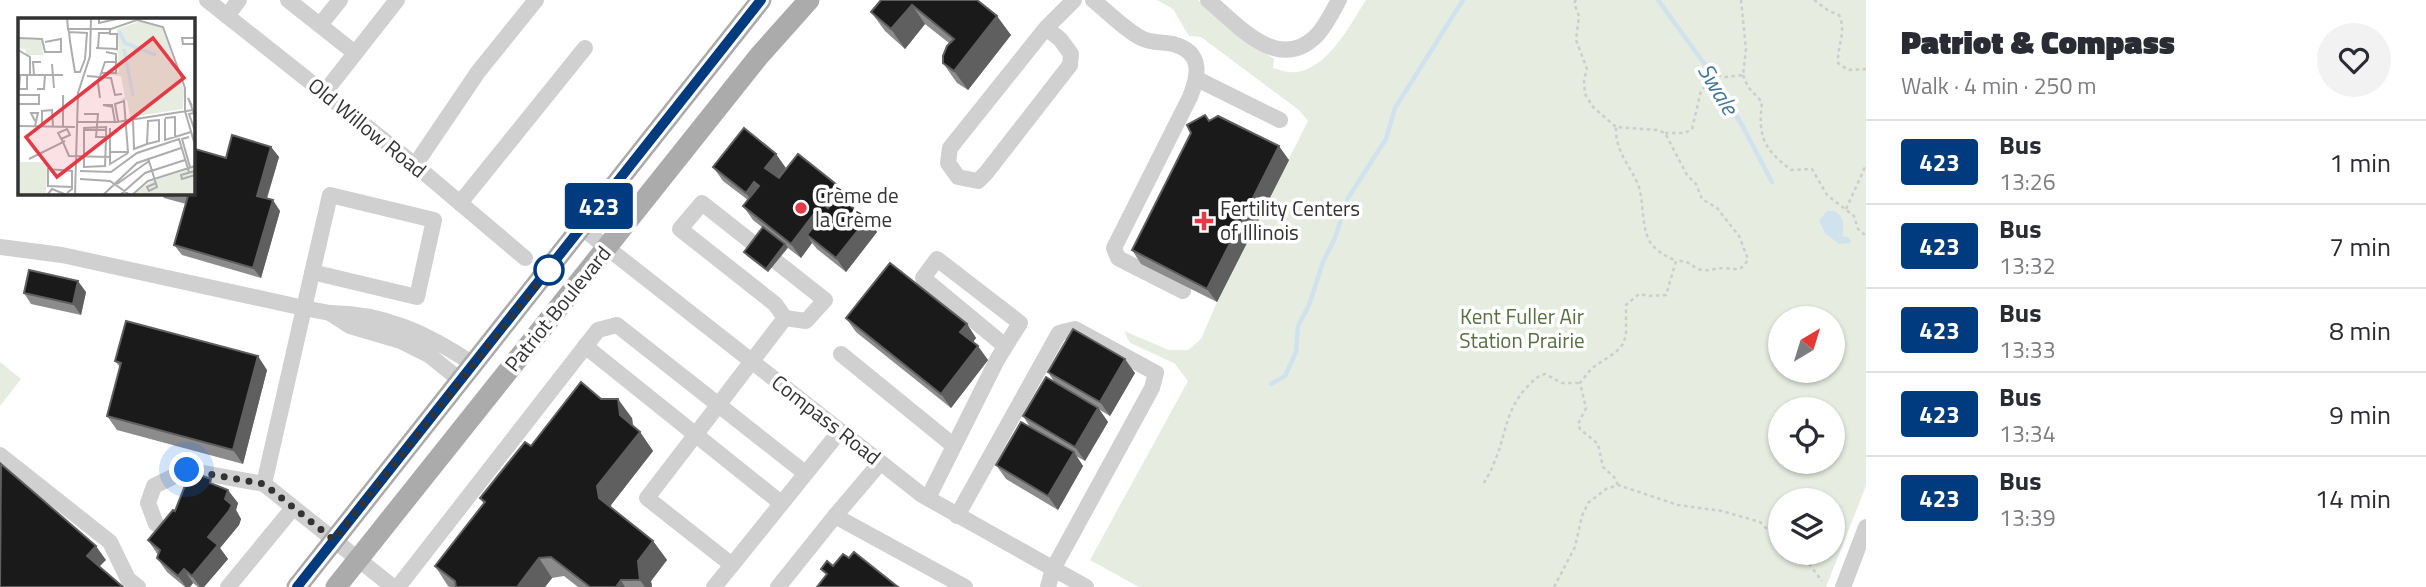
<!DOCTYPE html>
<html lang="en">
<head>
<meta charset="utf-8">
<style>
	body { margin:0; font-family:"Titillium Web",sans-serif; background:#f2f2f3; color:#2b2b33; height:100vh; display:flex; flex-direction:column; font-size:26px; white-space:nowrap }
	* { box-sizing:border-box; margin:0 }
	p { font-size:23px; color:#7c7c81 }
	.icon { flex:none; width:38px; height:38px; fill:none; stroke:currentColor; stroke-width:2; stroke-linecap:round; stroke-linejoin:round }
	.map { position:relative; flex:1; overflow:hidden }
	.panel { display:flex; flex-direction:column; background:#fff; width:560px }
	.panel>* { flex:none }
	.badge { padding:0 14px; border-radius:5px; font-size:24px; line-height:46px }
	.needle { width:46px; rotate:38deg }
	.controls { position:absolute; left:1768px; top:306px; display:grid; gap:14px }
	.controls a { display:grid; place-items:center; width:77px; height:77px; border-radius:50%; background:#fff; box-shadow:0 2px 5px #0004; font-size:35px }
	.you { position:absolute; width:35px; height:35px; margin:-18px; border:5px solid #fff; border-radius:50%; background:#1a73e8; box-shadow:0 0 0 10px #1a73e833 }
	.map>.badge { position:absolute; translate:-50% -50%; box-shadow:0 0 0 4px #fff }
	.round { display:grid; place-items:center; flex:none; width:74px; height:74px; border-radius:37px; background:#f2f2f3 }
	.summary { display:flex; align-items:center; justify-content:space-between; height:119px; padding:0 35px }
	h1 { font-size:33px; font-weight:800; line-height:52px }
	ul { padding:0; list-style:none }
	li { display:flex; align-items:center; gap:21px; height:84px; padding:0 35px; border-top:2px solid #e1e1e2 }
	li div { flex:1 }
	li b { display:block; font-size:26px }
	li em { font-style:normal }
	li .badge { min-width:77px; font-weight:700; text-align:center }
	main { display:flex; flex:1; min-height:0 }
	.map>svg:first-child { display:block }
	.green { fill:#e6ecdf; fill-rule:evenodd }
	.water { fill:#cfe2ee }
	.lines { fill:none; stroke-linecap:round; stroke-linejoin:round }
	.stream { stroke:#cfe2ee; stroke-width:4.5 }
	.path { stroke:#cdcdcd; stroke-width:2.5; stroke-dasharray:3.5 3.5; stroke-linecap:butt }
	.minor { stroke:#d0d0d0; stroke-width:16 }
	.major { stroke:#ababab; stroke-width:21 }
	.wall { fill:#8c8c8c }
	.shaded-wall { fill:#5f5f5f }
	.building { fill:#1a1a1a; stroke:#5f5f5f; stroke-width:2 }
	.line-casing { stroke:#fff; stroke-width:16 }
	.line { stroke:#003b80; stroke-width:10 }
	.walk { stroke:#333; stroke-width:7; stroke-dasharray:0 12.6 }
	.poi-dot { fill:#e63946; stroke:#fff; stroke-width:2.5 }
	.stop-dot { fill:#fff; stroke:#003b80; stroke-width:3.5 }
	.labels { text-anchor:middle; stroke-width:7; stroke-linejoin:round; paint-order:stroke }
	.street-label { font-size:21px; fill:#333; stroke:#fff }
	.poi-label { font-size:21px; fill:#333; stroke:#fff; text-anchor:start }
	.park-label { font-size:21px; fill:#56703f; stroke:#fff }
	.water-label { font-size:23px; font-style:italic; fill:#3f7597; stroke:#fff }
	.inset-river { fill:none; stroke:#cfe2ee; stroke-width:3.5 }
	.inset-road { fill:none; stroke:#adadad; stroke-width:2 }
	.view { fill:#e63946; fill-opacity:0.15; stroke:#e63946; stroke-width:3.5 }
	.inset-edge { fill:none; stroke:#333; stroke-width:3.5 }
</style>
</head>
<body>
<main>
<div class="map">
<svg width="1866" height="587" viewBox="0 0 1866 587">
	<rect width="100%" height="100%" fill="#fff"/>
	<g class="green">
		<path d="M 1157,0 L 1198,0 L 1241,37 L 1274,59 L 1273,68 C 1278,69 1284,72 1289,72 C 1324,76 1350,25 1366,0 L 1866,0 L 1866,486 L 1826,587 L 1139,587 L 1090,560 L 1188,381 L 1174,363 L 1130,343 L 1124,331 L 1169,350 L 1188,350 L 1201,339 L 1217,302 L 1308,121 L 1299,110 L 1201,37 L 1189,36 L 1173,9 ZM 1780,318 L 1832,318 L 1832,371 L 1780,371 ZM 1780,410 L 1832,410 L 1832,462 L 1780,462 ZM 1780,500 L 1832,500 L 1832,553 L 1780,553 Z"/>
		<polygon points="0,362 21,379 0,406"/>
	</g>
	<path class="water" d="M 1827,211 L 1834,211 C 1845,217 1844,225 1842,236 L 1848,237 L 1851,241 L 1850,243 L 1839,244 L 1825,233 L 1819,221 Z"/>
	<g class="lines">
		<g class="stream">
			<polyline points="1658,0 1706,66 1742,125 1772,182"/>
			<polyline points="1271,384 1285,376 1296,352 1298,326 1309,305 1323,262 1335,238 1348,198 1386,139 1395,108 1463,0"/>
		</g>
		<g class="path">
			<polyline points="1576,0 1574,3 1579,16 1576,40 1587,69 1584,80 1585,94 1593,107 1616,127"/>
			<path d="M 1814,0 L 1829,11 L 1839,15 C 1847,33 1837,45 1838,63 L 1848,70 L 1866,69"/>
			<path d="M 1743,75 L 1748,87 L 1762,102 C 1758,137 1763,148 1791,170 L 1812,169 L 1827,195 L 1854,216 L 1858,229 L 1866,236"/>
			<polyline points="1665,133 1685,133 1692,129 1701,91 1715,75 1726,77 1743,75 1746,49 1741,0"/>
			<polyline points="1846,209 1866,165"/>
			<path d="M 1484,483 C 1487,477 1492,470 1494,463 C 1506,436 1505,410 1527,387 C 1533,381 1537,376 1545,374 L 1562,383 L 1580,383"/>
			<path d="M 1618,485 L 1614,477 L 1603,467 L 1598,444 L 1580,429 L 1578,424 L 1586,408 L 1580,383 L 1592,368 L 1616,352 L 1623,344 L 1626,335 L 1626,305 L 1639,294 L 1649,296 L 1666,295 L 1676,261 C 1692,260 1691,268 1702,270 C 1710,271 1717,268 1724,268 C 1736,269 1742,272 1748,259 L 1739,236 L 1717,208 L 1702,199 L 1696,184 L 1687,175 L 1665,133 L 1657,130 L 1616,127 C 1615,150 1628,163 1637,182 C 1645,200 1640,224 1650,242 C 1657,252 1666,256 1676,261"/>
			<polyline points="1791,553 1809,564 1822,581"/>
			<polyline points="1554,587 1575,547 1582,516 1588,503 1606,489 1618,485 1678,505 1722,511 1760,522 1780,542"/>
		</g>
		<g class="minor">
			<polyline points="207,0 415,165 525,258"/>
			<polyline points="288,0 355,53"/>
			<path d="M 1093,0 C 1108,12 1124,29 1141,38 C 1150,43 1163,42 1173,44 C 1203,52 1199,75 1190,97 L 1114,248 L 1118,258 L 1183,291"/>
			<path d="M 1208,0 C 1237,24 1277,73 1315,37 C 1325,28 1332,12 1339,0"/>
			<polyline points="227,16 239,0"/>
			<polyline points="320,25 340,0"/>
			<polyline points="1046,28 1060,39 1071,54 1070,65 986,173 978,181 958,177 948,163 950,148 1046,28 1074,0"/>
			<polyline points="1197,79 1280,120"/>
			<polyline points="324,93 397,0"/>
			<polyline points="415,165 478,72 536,0"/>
			<polyline points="460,203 585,48"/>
			<polyline points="582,228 922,495 1086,587"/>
			<polyline points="0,247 62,255 304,308 264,484 393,587"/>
			<polyline points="312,272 417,297 434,220 330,195 304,308 330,313"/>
			<polyline points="785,318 775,304 680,229 702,203 825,300 806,321 785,318 647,498 732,565 840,431"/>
			<polyline points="585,346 781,503"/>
			<polyline points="841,354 954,446"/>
			<path d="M 460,380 L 429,355 L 401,341 L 350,326 L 330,313 C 384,313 428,334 473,364"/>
			<polyline points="0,455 110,542 128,579 138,587"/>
			<polyline points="880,463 835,516 965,587"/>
			<polyline points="928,498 997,360 1020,323 937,259 923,278 1005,346"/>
			<polyline points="957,516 1059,333 1075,329 1156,373 1152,388 1053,569 1048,587"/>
			<polyline points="156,524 148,503 154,486 187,470 264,484"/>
			<polyline points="228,587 293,508"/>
			<polyline points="398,587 598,330 617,325 805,473"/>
			<polyline points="714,587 732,565"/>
			<polyline points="778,587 835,516"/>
			<polyline points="1843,587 1866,527"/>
		</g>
		<g class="major">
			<polyline points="297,587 761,0"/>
			<polyline points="336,587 759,56 809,0"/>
		</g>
	</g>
	<g class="wall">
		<polygon points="881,0 977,0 1011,35 968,90 957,83 943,63 949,43 925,24 905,49 885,31 871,12"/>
		<polygon points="1205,115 1209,121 1289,160 1217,302 1141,264 1132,250"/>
		<polygon points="271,147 279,157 267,199 280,211 261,278 182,255 174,245 186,204 164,198 160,192 192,192 226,158"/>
		<polygon points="713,167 786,168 778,178 837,185 847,199 845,201 867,219 877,232 846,272 817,249 812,243 801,258 788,248 768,272 747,256 744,252 763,228 753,220 743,206 748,200 723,181"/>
		<polygon points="86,292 81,315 31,304 24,293"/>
		<polygon points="846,318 967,324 976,338 973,342 988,360 951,408 856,332"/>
		<polygon points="115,361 267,370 243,464 117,430 107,416 120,367"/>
		<polygon points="1048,372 1135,373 1110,416 1100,410 1108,422 1085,461 1076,456 1083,466 1058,510 1006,479 996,465 1030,427 1023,416 1055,383"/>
		<polygon points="601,399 632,418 633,426 640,432 653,451 611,505 611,507 653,541 667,560 651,581 652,587 578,587 564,576 552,578 545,587 450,587 448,586 435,566 484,504 480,498 531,446"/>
		<polygon points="215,485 238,503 236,510 241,519 239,525 220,548 228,559 204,587 198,587 193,583 190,587 185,587 167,572 157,558 158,555 148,540 175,511"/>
	</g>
	<g class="shaded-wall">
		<polygon points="912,5 925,24 905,49 891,29"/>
		<polygon points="997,16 1011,35 968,90 954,71"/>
		<polygon points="1279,146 1289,160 1217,302 1207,289"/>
		<polygon points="271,147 279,157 264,207 257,196"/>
		<polygon points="776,154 786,168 775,181 765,168"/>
		<polygon points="754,182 764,196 756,207 746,193"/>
		<polygon points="837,185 847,199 832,218 823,204"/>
		<polygon points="273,200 280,211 261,278 253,268"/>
		<polygon points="817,210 827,224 807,235 812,243 801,258 791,244"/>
		<polygon points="867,219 877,232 846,272 836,258"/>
		<polygon points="785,244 788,247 768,272 766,269"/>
		<polygon points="78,281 86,292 81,315 73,304"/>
		<polygon points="967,324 976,338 970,346 960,332"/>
		<polygon points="978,346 988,360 951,408 941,394"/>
		<polygon points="258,356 267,370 243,464 233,450"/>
		<polygon points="1125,359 1135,373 1110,416 1100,402"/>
		<polygon points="618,399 632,418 634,435 620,415"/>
		<polygon points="1098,408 1108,422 1085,461 1075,447"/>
		<polygon points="640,432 653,451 611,505 613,517 599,498 597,486"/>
		<polygon points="1074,452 1083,466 1058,510 1048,496"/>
		<polygon points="228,490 238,503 236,510 241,519 239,525 220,548 228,559 204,587 200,587 192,576"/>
		<polygon points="653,541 667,560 651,581 652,587 645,587 640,580 638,561"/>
		<polygon points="96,546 106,560 96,570 87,556"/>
		<polygon points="539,558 552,578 545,587 517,587"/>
		<polygon points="184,569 193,583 190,587 186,587 178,576"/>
		<polygon points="621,580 625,587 616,587"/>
	</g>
	<g class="building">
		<polygon points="881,0 977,0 997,16 954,71 943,63 943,56 947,46 954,39 912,5 891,29 871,12"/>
		<polygon points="1205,115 1209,121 1218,116 1279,146 1207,289 1132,250 1191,133 1187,125"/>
		<polygon points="744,128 776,154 765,168 779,178 798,154 837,185 823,204 828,208 838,196 867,219 836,258 807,235 823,215 817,210 791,244 743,206 759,186 754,182 746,193 713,167"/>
		<polygon points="232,135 271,147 257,196 273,200 253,268 174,245 188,196 175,192 192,192 192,148 226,158"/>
		<polygon points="763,227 785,244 766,269 744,252"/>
		<polygon points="890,263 967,324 960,332 978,346 941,394 846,318"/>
		<polygon points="29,270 78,281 73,304 24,293"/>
		<polygon points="126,321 258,356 233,450 107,416 121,363 115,361"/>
		<polygon points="1073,329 1125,359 1100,402 1048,372"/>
		<polygon points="1046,377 1098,408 1075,447 1023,416"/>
		<polygon points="581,382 601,399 618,399 620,415 640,432 597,486 599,498 653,541 638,561 640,580 621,580 616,587 590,587 551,557 539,558 517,587 456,587 455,581 435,566 485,502 480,498 525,442 531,446"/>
		<polygon points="1021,422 1074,452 1048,496 996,465"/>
		<polygon points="1,464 96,546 87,556 123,587 0,587"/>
		<polygon points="192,472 211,479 210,483 228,490 225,499 232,505 229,511 208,537 218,545 192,576 184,569 178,576 157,558 160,550 148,540 173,510 175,511 188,478"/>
		<polygon points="854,552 898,587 817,587 827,574 821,569 827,561 833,566 843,554 849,558"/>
	</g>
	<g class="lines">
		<defs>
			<polyline id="line" points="297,587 761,0"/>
		</defs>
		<use href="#line" class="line-casing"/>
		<use href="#line" class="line"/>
		<polyline class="walk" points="187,470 264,484 334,540 551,267 549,270"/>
	</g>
	<g class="poi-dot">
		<circle cx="801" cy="208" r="7"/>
		<path d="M1200.5 210.5h7v7h7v7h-7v7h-7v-7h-7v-7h7z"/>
	</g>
	<circle class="stop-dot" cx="549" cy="270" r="14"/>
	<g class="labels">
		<g class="street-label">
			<text transform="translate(367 128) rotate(39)" y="7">Old Willow Road</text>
			<text transform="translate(558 309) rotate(-51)" y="7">Patriot Boulevard</text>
			<text transform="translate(826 420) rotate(38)" y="7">Compass Road</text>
		</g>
		<g class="poi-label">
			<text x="815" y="203">Crème de<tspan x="815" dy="24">la Crème</tspan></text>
			<text x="1220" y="216">Fertility Centers<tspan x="1220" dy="24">of Illinois</tspan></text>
		</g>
		<g class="park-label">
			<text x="1522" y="324">Kent Fuller Air<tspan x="1522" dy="24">Station Prairie</tspan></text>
		</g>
		<g class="water-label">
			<text transform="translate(1718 89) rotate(59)" y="8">Swale</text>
		</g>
	</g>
	<g transform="translate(18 18)">
		<rect width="177" height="177" fill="#fff"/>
		<path d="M 123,3 L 144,9 L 166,72 L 165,91 L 112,99 L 109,82 L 102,82 L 107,79 L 103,58 L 84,56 L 101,54 L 100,34 L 95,32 L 101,32 L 99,11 ZM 0,21 L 24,22 L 25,37 L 9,37 L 7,31 L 0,30 ZM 0,144 L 29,144 L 28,177 L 0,177 ZM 177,149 L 177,177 L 115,177 L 132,164 Z" fill="#e6ecdf"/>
		<path class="inset-river" d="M 101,13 L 107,25 L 138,37M 106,31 L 115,78"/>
		<path class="inset-road" d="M 49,0 L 50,11 L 51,14 L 52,23 L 54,36 L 57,54 L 62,54 L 67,41 L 69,15 L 51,14M 81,0 L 81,5 L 103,0M 50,11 L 93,11 L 119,2 L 145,9 L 167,70 L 167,93 L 177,127M 0,20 L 24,21 L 27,34 L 43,34 L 43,21 L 27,24M 177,20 L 164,20 L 165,26 L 177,26M 78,30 L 99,31 L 99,16 L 92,16 L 92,11M 80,30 L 81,15 L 92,15M 0,32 L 12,39 L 12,57M 34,46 L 36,70M 84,55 L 98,55 L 98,44M 0,57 L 45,57M 2,57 L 1,71 L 9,71 L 9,57M 16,57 L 15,44 L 23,44M 69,58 L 93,60 L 97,77 L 104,76M 80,66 L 82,80 L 80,64 L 87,44 L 98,44 L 98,36 L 88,34M 19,71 L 26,71 L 27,57M 0,77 L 21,77 L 21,86 L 0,86M 174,88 L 170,80 L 177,98M 95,89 L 85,87 L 94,87 L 97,104M 176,95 L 171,96 L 177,113M 66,96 L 80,96 L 78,119 L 88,119 L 88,108M 147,100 L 157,99 L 157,119M 115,101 L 116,131 L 129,126 L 141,123 L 141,102 L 130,103 L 129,126M 147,101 L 147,122 L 173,114M 17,103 L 13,95 L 20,95 L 17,108M 59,104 L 99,104 L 175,92M 0,108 L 57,109M 24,108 L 24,93 L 34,92 L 35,108M 45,108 L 45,77M 66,112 L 88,112M 88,119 L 87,148 L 66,149 L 66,110 L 88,109M 171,119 L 164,121 L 172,149M 43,121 L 52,117 L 49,111 L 40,115 L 45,124 L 47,123M 92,134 L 110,134 L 106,83 L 97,86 L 100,103M 92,139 L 92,146 L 110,135M 130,140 L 139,169 L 131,173 L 129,169 L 138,165M 11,141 L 45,124 L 51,138 L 92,139 L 92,110M 62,153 L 93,154 L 119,135 L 161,121 L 171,154M 177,153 L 163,157 L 164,161 L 177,157M 62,161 L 92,163 L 112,177M 99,166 L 131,143M 49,175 L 54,171 L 54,153 L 30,151 L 30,168 L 54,169M 29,177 L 34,171 L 49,177M 57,177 L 60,75 L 72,38 L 73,0M 85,177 L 119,145 L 163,130M 102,177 L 127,155 L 167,142M 114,177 L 130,163 L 177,148"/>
		<path class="view" d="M 135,20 L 166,60 L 39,159 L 8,119 Z"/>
		<rect width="177" height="177" class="inset-edge"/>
	</g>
</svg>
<div class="controls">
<a><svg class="needle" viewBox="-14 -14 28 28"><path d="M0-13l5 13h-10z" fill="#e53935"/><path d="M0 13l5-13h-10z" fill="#7c7c81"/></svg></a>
<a><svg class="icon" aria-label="locate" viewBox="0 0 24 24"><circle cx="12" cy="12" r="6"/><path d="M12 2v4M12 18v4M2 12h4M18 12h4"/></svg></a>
<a><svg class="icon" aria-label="layers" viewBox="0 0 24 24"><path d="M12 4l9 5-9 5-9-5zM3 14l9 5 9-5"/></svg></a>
</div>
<div class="you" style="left:187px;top:470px"></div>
<b class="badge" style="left:599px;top:206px;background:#003b80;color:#fff">423</b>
</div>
<section class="panel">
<div class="summary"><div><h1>Patriot &amp; Compass</h1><p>Walk · 4 min · 250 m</p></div><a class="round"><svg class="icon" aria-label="heart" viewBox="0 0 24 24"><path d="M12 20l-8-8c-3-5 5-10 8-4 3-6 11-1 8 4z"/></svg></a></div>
<ul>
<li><span class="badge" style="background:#003b80;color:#fff">423</span><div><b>Bus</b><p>13:26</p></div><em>1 min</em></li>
<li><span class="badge" style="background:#003b80;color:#fff">423</span><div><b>Bus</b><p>13:32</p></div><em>7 min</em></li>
<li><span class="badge" style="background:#003b80;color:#fff">423</span><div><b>Bus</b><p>13:33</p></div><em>8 min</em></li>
<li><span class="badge" style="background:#003b80;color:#fff">423</span><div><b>Bus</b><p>13:34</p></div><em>9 min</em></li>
<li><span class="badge" style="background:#003b80;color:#fff">423</span><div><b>Bus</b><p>13:39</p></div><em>14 min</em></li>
</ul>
</section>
</main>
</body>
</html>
